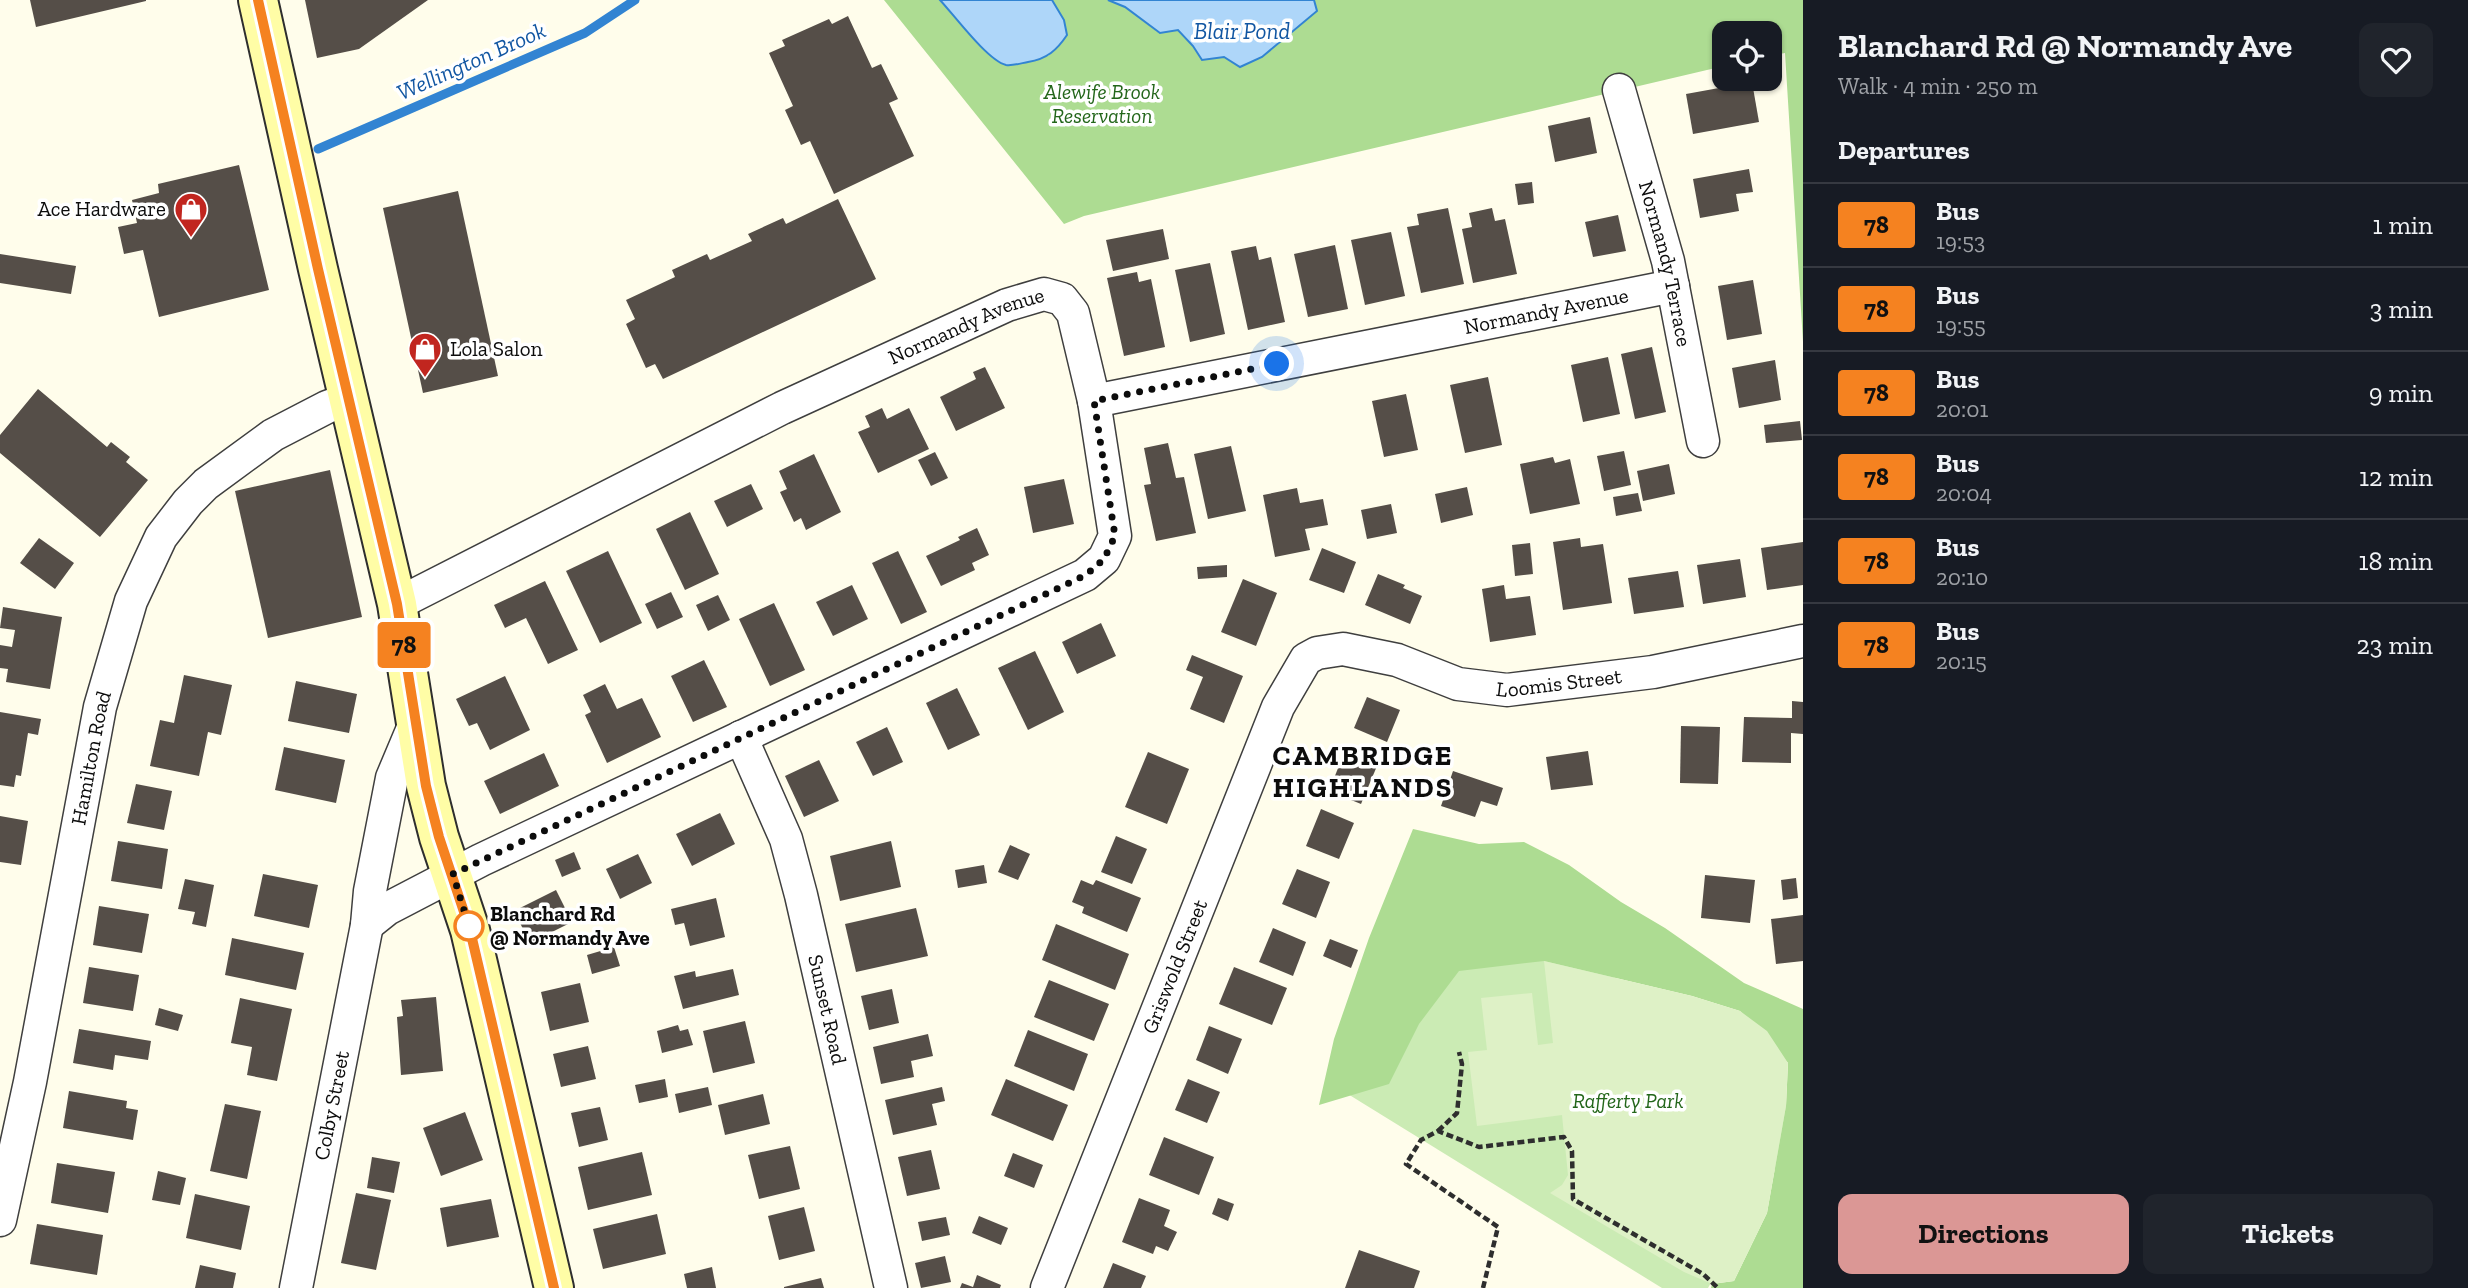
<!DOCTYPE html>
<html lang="en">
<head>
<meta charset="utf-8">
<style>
	body { margin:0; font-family:"Zilla Slab",serif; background:#20242c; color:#f1f3f6; height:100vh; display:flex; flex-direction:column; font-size:26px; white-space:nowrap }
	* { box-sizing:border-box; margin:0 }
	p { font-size:23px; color:#9ea1a6 }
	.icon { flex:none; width:38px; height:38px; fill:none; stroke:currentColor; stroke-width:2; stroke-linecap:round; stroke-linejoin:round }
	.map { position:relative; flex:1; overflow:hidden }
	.panel { display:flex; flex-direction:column; background:#171b24; width:665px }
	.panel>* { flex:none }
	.badge { padding:0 14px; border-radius:5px; font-size:24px; line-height:46px }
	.buttons { position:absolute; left:1712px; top:21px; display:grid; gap:14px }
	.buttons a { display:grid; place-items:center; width:70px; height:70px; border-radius:14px; background:#171b24; box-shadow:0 2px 5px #0004; font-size:35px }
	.you { position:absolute; width:35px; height:35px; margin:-18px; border:5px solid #fff; border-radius:50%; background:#1a73e8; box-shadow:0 0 0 10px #1a73e833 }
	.map>.badge { position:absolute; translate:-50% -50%; box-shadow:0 0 0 4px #fff }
	h2 { padding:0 35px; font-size:26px; line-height:63px }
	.round { display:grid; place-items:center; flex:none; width:74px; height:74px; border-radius:14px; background:#20242c }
	.overview { display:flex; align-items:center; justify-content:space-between; height:119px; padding:0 35px }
	h1 { font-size:33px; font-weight:800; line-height:52px }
	.button { display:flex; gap:14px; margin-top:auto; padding:14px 35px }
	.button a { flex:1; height:80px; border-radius:14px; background:#db9795; color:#111; font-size:28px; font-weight:800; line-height:80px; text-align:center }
	.button a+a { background:#20242c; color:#f1f3f6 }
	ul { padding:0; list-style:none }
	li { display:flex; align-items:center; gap:21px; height:84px; padding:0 35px; border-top:2px solid #363941 }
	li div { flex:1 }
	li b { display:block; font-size:26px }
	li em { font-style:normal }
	li .badge { min-width:77px; font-weight:700; text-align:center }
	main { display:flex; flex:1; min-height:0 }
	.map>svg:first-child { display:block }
	.green { fill:#cbebb4 }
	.forest { fill:#addc92 }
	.pitch { fill:#def1c6 }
	.water { fill:#aed6f9; stroke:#3284d2; stroke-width:2 }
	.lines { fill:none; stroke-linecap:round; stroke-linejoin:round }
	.stream { stroke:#3284d2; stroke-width:9 }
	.building { fill:#554e48 }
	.street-casing { stroke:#3f3f3f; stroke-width:35 }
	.secondary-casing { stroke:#2e2e2e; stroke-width:42 }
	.path { stroke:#2e2e2e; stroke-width:4.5; stroke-dasharray:7 3.5; stroke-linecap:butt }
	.street { stroke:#fff; stroke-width:32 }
	.secondary { stroke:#fffda6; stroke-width:38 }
	.line-casing { stroke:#fff; stroke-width:16 }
	.line { stroke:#f58220; stroke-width:10 }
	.walk { stroke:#0c0c0c; stroke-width:7; stroke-dasharray:0 12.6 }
	.stop-dot { fill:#fff; stroke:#f58220; stroke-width:3.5 }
	.labels { text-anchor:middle; stroke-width:7; stroke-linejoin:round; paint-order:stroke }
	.park-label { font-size:21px; font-style:italic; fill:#23661a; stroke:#fff }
	.poi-label { font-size:21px; fill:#0c0c0c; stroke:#fff; text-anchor:end }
	.street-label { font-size:21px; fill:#0c0c0c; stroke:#fff }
	.stop-label { font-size:21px; font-weight:bold; fill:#0c0c0c; stroke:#fff; text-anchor:start }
	.water-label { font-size:23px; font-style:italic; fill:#1156a2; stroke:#fff }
	.district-label { font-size:28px; font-weight:bold; letter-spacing:2px; fill:#0c0c0c; stroke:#fff }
</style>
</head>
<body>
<main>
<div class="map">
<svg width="1803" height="1288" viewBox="0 0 1803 1288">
	<rect width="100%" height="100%" fill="#fffdeb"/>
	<polygon class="green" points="1514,902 1803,1119 1708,1288 1662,1288 1330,1083"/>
	<g class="forest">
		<polygon points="884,0 940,0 985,50 1048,56 1059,46 1067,35 1064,20 1052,0 1108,0 1125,7 1159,33 1178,30 1193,46 1202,60 1224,57 1262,57 1316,11 1314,0 1803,0 1803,342 1785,53 1769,56 1769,33 1724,33 1724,66 1084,216 1064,224"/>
		<polygon points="1413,829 1479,844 1524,842 1569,865 1621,902 1665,928 1744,983 1803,1009 1803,1288 1711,1288 1712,1284 1734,1281 1767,1213 1786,1106 1788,1063 1740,1011 1692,996 1544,961 1459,971 1419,1024 1389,1084 1319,1105 1334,1039 1369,938"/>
	</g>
	<polygon class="pitch" points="1544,961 1692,996 1740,1011 1767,1031 1788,1063 1786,1106 1767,1213 1734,1281 1712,1284 1684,1272 1550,1193 1562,1185 1568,1175 1562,1115 1477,1126 1468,1052 1487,1050 1481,998 1532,993 1538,1045 1553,1043"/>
	<g class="water">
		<path d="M 940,0 L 1052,0 L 1064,20 L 1067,35 C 1057,50 1047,59 1028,62 C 1022,63 1013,66 1006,65 C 988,61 954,15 940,0 Z"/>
		<polygon points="1108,0 1314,0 1317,11 1262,57 1240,67 1224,57 1202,60 1193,46 1178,30 1160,33 1125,7"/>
	</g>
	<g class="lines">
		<polyline class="stream" points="318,149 585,33 635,0"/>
	</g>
	<g class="building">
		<polygon points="30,0 146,0 146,1 36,27"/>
		<polygon points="305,0 428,0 359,49 317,58"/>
		<polygon points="848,16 872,68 881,64 898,99 889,103 914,156 834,194 810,141 801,145 785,110 793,106 769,53 785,46 782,40 829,19 832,24"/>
		<polygon points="1752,82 1759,122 1693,134 1686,94"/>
		<polygon points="1590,117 1597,153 1555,162 1548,126"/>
		<polygon points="239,165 269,290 159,317 143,250 124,254 118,227 137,223 132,200 159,193 158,184"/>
		<polygon points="1749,169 1753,192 1736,194 1739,211 1700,218 1693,179"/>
		<polygon points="1532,182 1534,203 1518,205 1515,184"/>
		<polygon points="458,191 498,376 423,393 383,208"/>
		<polygon points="838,199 876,279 663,379 655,364 646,368 626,324 635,319 626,300 675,277 672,270 707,254 710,260 752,241 748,234 783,218 786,224"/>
		<polygon points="1448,208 1464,284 1421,293 1407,227 1419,225 1417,214"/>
		<polygon points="1492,208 1495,221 1505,219 1517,274 1473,283 1462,229 1472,227 1469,213"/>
		<polygon points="1618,215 1626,251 1593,257 1585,222"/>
		<polygon points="1163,229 1169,259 1113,271 1106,240"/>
		<polygon points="1391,232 1405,296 1365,305 1351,240"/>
		<polygon points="1335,245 1348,309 1308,317 1294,254"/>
		<polygon points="1256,246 1259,260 1271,257 1285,322 1248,330 1231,251"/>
		<polygon points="0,254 76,266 71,294 0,283"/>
		<polygon points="1210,263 1225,334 1190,342 1175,270"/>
		<polygon points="1137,272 1139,282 1151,279 1165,347 1124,356 1107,278"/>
		<polygon points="1753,280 1762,334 1727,340 1718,286"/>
		<polygon points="1652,347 1666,412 1635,419 1621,354"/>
		<polygon points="1608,357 1620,414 1583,422 1571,365"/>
		<polygon points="1775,360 1781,400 1739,408 1732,368"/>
		<polygon points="985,367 1005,408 956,431 940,397 976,379 973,372"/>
		<polygon points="1488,377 1502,445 1465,453 1450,385"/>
		<polygon points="38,389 107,447 111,442 130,457 126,462 148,480 100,537 0,453 0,435"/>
		<polygon points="1406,394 1418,450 1384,457 1372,401"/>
		<polygon points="882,408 887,419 909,408 929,449 878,473 858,432 870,427 865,416"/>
		<polygon points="1800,421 1802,440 1766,443 1764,425"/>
		<polygon points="1168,443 1176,478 1184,477 1196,533 1156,541 1144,485 1151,484 1144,448"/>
		<polygon points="1231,446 1246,511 1208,519 1194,454"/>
		<polygon points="1624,451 1631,485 1604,491 1597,456"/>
		<polygon points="935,452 948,478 931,486 918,460"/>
		<polygon points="814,454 841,512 806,530 801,518 794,522 780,492 787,489 779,471"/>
		<polygon points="1553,457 1555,463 1570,459 1580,504 1530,514 1520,464"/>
		<polygon points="1669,464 1675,494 1643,501 1637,471"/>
		<polygon points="330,470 362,617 268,638 235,491"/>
		<polygon points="1064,479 1074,524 1033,533 1024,487"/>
		<polygon points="751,484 763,509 727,527 714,501"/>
		<polygon points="1467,487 1473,515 1441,523 1435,494"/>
		<polygon points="1297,488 1300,503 1323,499 1328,525 1305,529 1310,550 1275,557 1263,495"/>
		<polygon points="1638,493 1642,511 1616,516 1613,497"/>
		<polygon points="1391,504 1397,533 1367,539 1361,510"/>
		<polygon points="690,512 719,574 685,590 656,529"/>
		<polygon points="977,528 989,555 972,563 975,570 941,586 926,556 960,540 958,537"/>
		<polygon points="39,538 74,563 55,589 20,563"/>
		<polygon points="1580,538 1581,547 1603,544 1612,603 1563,610 1553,542"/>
		<polygon points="1803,542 1803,585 1767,590 1761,548"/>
		<polygon points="1530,543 1533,574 1515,576 1512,545"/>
		<polygon points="1322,548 1356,562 1344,593 1309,580"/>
		<polygon points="608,551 642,623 600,643 566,571"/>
		<polygon points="898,551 927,612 901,624 872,563"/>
		<polygon points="1740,559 1746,597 1703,604 1697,565"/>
		<polygon points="1227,565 1227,577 1198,579 1197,567"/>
		<polygon points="1678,571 1684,607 1634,614 1628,578"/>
		<polygon points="1378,574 1405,585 1403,588 1422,596 1410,624 1365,605"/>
		<polygon points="1243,579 1277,593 1256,646 1221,632"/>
		<polygon points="545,581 578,650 548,664 526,618 505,628 494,605"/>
		<polygon points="852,585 868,619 833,636 816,602"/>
		<polygon points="1504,585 1506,599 1530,596 1536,635 1490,642 1482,589"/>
		<polygon points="671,592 683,617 657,629 645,604"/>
		<polygon points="718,595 730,620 708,631 696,605"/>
		<polygon points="774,603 805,670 770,686 739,619"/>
		<polygon points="3,607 62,617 50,689 6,682 8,669 0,668 0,645 12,647 15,630 0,628"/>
		<polygon points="1101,623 1116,656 1077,674 1062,642"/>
		<polygon points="1035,651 1064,712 1028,730 998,668"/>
		<polygon points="1192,655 1243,676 1224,723 1190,709 1203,677 1186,670"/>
		<polygon points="704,660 727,707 693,722 671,676"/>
		<polygon points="184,675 232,685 221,735 208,732 199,776 150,766 160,720 174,723"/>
		<polygon points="505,676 530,730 490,750 477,723 469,726 456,699"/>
		<polygon points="296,681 357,694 349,733 288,721"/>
		<polygon points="605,684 617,709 642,698 661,737 607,763 585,715 591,712 583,695"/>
		<polygon points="957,688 980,735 948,750 926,703"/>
		<polygon points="1367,697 1400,710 1387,742 1354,728"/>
		<polygon points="1792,701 1803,702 1803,734 1791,733 1791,763 1742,762 1744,717 1792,718"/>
		<polygon points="0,712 41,719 38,735 28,733 21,776 16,775 14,787 0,785"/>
		<polygon points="1681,726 1720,727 1718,784 1680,783"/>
		<polygon points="887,727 903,762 873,776 856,742"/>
		<polygon points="284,747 345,760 336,803 275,790"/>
		<polygon points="1588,751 1593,785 1551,790 1546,757"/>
		<polygon points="1148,752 1189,769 1167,824 1125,807"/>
		<polygon points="544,753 559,786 500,814 484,781"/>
		<polygon points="1344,753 1377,766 1361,804 1329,791"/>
		<polygon points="819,760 839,801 804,817 785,776"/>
		<polygon points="1453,771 1503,788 1497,806 1481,801 1475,817 1441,806"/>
		<polygon points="136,784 172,791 164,830 127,823"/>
		<polygon points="1321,809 1354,823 1339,859 1306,846"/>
		<polygon points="720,813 735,844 692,866 676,834"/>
		<polygon points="0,816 28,821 21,865 0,862"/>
		<polygon points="1116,836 1147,849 1132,884 1101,872"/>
		<polygon points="118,841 168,849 162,889 111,881"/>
		<polygon points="891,841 901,887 840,901 830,856"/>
		<polygon points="1010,845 1030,854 1018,880 998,872"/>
		<polygon points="574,852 581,869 562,877 555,860"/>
		<polygon points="638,854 652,883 620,899 606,869"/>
		<polygon points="984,865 987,883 958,888 955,870"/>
		<polygon points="1297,869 1330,882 1316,918 1282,904"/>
		<polygon points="263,874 318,885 309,928 254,916"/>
		<polygon points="1705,875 1755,880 1750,923 1701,918"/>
		<polygon points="1796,878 1798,898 1783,900 1781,880"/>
		<polygon points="185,879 214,885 206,927 192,924 195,912 178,909"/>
		<polygon points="1081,880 1093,885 1096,880 1141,898 1127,932 1082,913 1084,907 1072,902"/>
		<polygon points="556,890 572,922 530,943 514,911"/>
		<polygon points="716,898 725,937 690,946 684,923 675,925 671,909"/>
		<polygon points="99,906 149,914 142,953 93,945"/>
		<polygon points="916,908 928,956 856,972 845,924"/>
		<polygon points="1803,915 1803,961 1776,964 1771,919"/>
		<polygon points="1056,924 1129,954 1115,990 1042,960"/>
		<polygon points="1273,928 1306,942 1293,976 1259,962"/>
		<polygon points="232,938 304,953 296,990 225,975"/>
		<polygon points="1330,939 1358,950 1351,968 1323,956"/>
		<polygon points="614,947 620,966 592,974 587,955"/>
		<polygon points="89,967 139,975 133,1011 83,1003"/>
		<polygon points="1234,967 1287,988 1272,1025 1219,1004"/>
		<polygon points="733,969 739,995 683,1009 674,976 695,971 696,977"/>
		<polygon points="1049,980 1109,1004 1094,1041 1034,1017"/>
		<polygon points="580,983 589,1022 550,1031 541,992"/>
		<polygon points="892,989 899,1023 869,1030 861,996"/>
		<polygon points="436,997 443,1071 401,1075 397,1017 403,1016 401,1000"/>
		<polygon points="240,998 292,1009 277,1081 247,1075 252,1047 231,1043"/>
		<polygon points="159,1008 183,1015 178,1031 155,1025"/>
		<polygon points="745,1021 755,1063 713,1073 703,1031"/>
		<polygon points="678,1025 680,1031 688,1029 693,1045 662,1053 657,1031"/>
		<polygon points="1209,1026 1242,1039 1228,1074 1196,1060"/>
		<polygon points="79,1029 151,1041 148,1060 115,1055 113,1070 73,1063"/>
		<polygon points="1028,1030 1088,1054 1074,1091 1014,1066"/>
		<polygon points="928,1034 933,1056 911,1061 914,1077 881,1084 873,1047"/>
		<polygon points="588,1046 596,1079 561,1087 553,1054"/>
		<polygon points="665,1079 668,1097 639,1103 635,1085"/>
		<polygon points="1006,1079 1068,1105 1053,1141 991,1115"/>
		<polygon points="1188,1079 1220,1092 1207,1123 1175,1110"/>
		<polygon points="708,1087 712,1105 679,1113 675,1094"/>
		<polygon points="942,1087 945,1101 932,1104 937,1125 893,1135 885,1100"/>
		<polygon points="69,1091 127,1101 126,1108 138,1110 133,1140 63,1128"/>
		<polygon points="763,1094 770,1124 725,1135 718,1105"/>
		<polygon points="225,1104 261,1111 247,1179 210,1171"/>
		<polygon points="600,1107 608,1140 579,1147 571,1113"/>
		<polygon points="465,1112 483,1160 441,1176 423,1128"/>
		<polygon points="1164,1137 1214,1157 1199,1195 1149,1175"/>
		<polygon points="790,1146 800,1189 759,1199 748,1155"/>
		<polygon points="931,1150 940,1189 907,1196 898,1157"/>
		<polygon points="642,1152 652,1195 588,1210 578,1167"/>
		<polygon points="1013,1153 1043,1165 1034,1188 1004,1176"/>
		<polygon points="372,1157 400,1162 394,1193 367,1188"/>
		<polygon points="57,1163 115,1172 108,1213 51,1203"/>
		<polygon points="158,1171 186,1178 180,1205 152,1200"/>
		<polygon points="356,1193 391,1200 376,1270 341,1263"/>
		<polygon points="195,1194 250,1206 241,1250 186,1238"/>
		<polygon points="1139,1198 1170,1210 1164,1226 1177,1232 1168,1251 1156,1246 1153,1254 1122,1242"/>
		<polygon points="1218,1198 1234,1204 1228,1221 1212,1214"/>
		<polygon points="491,1199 499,1237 447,1247 440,1208"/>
		<polygon points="804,1207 815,1251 779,1260 768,1216"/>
		<polygon points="657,1214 666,1254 603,1269 593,1229"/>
		<polygon points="979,1216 1008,1228 1001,1245 972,1233"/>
		<polygon points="946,1217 950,1235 922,1241 918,1222"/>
		<polygon points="37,1224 103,1235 97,1275 30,1264"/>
		<polygon points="1359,1250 1420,1271 1414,1288 1345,1288"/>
		<polygon points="945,1256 951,1282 921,1288 915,1263"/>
		<polygon points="1113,1263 1146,1276 1141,1288 1103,1288"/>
		<polygon points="200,1265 236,1273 233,1288 195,1288"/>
		<polygon points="712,1267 716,1288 687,1288 684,1274"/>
		<polygon points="977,1275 1001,1285 1000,1288 960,1288 962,1283 973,1287"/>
		<polygon points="821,1278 824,1288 784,1288 784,1287"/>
	</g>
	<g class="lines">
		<defs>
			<g id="street">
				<path id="s1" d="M 1619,90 L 1668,261 L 1703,441"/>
				<path id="s2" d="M 397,604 L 782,408 L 1007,305 L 1044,294 L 1062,299 L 1073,313 L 1094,401 L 1673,286"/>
				<path id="s3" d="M 741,737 L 786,839 L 801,895 L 891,1288"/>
				<polyline points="367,925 387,909 481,860 1085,575 1104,559 1115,536 1094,401"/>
				<path id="s4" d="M 0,1220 L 30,1082 L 100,707 L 131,601 L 161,537 L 188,502 L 206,484 L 273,435 L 327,407 L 349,399"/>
				<path id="s5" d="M 296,1288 L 367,925 L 370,891 L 392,778 L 416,721"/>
				<path id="s6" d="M 1047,1288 L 1278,707 L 1306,659 L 1317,653 L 1343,649 L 1397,660 L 1458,684 L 1507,690 L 1653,672 L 1803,641"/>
			</g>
			<polyline id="secondary" points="258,0 318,269 397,604 426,786 439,837 470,930 554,1288"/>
		</defs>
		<use href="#street" class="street-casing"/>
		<use href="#secondary" class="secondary-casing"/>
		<g class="path">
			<polyline points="1438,1131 1457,1113 1462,1064 1459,1052"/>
			<polyline points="1483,1288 1498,1227 1406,1164 1421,1140 1438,1131 1479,1147 1564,1137 1572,1151 1573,1199 1703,1274 1718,1288"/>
		</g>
		<use href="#street" class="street"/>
		<use href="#secondary" class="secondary"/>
	</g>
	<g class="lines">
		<defs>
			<polyline id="line" points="258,0 318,269 397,604 426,786 439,837 470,930 554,1288"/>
		</defs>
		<use href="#line" class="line-casing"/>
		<use href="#line" class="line"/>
		<polyline class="walk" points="469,926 470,930 453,874 1086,575 1104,559 1115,536 1094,401 1277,364"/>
	</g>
	<defs>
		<symbol id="shop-pin" viewBox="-11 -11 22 30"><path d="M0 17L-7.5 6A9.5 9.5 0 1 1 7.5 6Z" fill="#c1261f" stroke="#fff"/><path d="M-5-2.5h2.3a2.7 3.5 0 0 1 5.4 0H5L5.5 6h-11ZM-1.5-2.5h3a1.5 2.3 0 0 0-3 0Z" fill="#fff"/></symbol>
	</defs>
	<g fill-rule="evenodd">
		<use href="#shop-pin" x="172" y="190" width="38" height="52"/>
		<use href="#shop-pin" x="406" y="330" width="38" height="52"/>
	</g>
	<circle class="stop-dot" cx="469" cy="926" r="14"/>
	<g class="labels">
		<g class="park-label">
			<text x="1102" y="99">Alewife Brook<tspan x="1102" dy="24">Reservation</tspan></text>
			<text x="1628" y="1108">Rafferty Park</text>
		</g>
		<g class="poi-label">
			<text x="166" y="216">Ace Hardware</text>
			<text x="450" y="356" text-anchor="start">Lola Salon</text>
		</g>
		<g class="street-label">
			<text dy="7" stroke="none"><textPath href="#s1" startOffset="180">Normandy Terrace</textPath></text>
			<text dy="7" stroke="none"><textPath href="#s2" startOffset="1306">Normandy Avenue</textPath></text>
			<text dy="7" stroke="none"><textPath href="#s2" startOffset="634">Normandy Avenue</textPath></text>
			<text dy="7" stroke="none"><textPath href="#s6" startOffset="942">Loomis Street</textPath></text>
			<text dy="7" stroke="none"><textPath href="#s4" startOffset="471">Hamilton Road</textPath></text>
			<text dy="7" stroke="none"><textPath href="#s6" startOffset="346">Griswold Street</textPath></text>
			<text dy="7" stroke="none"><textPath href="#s3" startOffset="287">Sunset Road</textPath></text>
			<text dy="7" stroke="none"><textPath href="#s5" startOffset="186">Colby Street</textPath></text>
		</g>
		<g class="stop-label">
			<text x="490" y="921">Blanchard Rd<tspan x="490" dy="24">@ Normandy Ave</tspan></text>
		</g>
		<g class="water-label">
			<text x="1242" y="39">Blair Pond</text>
			<text transform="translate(471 61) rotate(-24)" y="8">Wellington Brook</text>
		</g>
		<g class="district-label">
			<text x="1363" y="765">CAMBRIDGE<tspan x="1363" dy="32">HIGHLANDS</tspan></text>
		</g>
	</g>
</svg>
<div class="buttons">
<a><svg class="icon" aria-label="locate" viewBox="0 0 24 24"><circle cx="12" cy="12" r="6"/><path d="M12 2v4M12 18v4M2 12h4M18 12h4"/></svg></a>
</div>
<div class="you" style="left:1277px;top:364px"></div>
<b class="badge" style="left:404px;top:645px;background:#f58220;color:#111">78</b>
</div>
<section class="panel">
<div class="overview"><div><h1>Blanchard Rd @ Normandy Ave</h1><p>Walk · 4 min · 250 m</p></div><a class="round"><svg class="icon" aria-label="heart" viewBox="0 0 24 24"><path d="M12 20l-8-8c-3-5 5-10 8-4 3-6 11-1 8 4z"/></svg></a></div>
<h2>Departures</h2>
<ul>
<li><span class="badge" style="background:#f58220;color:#111">78</span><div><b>Bus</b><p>19:53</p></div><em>1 min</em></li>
<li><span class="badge" style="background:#f58220;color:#111">78</span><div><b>Bus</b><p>19:55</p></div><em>3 min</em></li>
<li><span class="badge" style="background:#f58220;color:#111">78</span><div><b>Bus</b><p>20:01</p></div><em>9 min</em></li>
<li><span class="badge" style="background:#f58220;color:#111">78</span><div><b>Bus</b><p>20:04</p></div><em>12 min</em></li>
<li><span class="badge" style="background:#f58220;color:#111">78</span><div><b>Bus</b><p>20:10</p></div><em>18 min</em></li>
<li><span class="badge" style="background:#f58220;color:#111">78</span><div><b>Bus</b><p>20:15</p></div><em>23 min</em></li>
</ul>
<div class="button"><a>Directions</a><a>Tickets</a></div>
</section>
</main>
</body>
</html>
